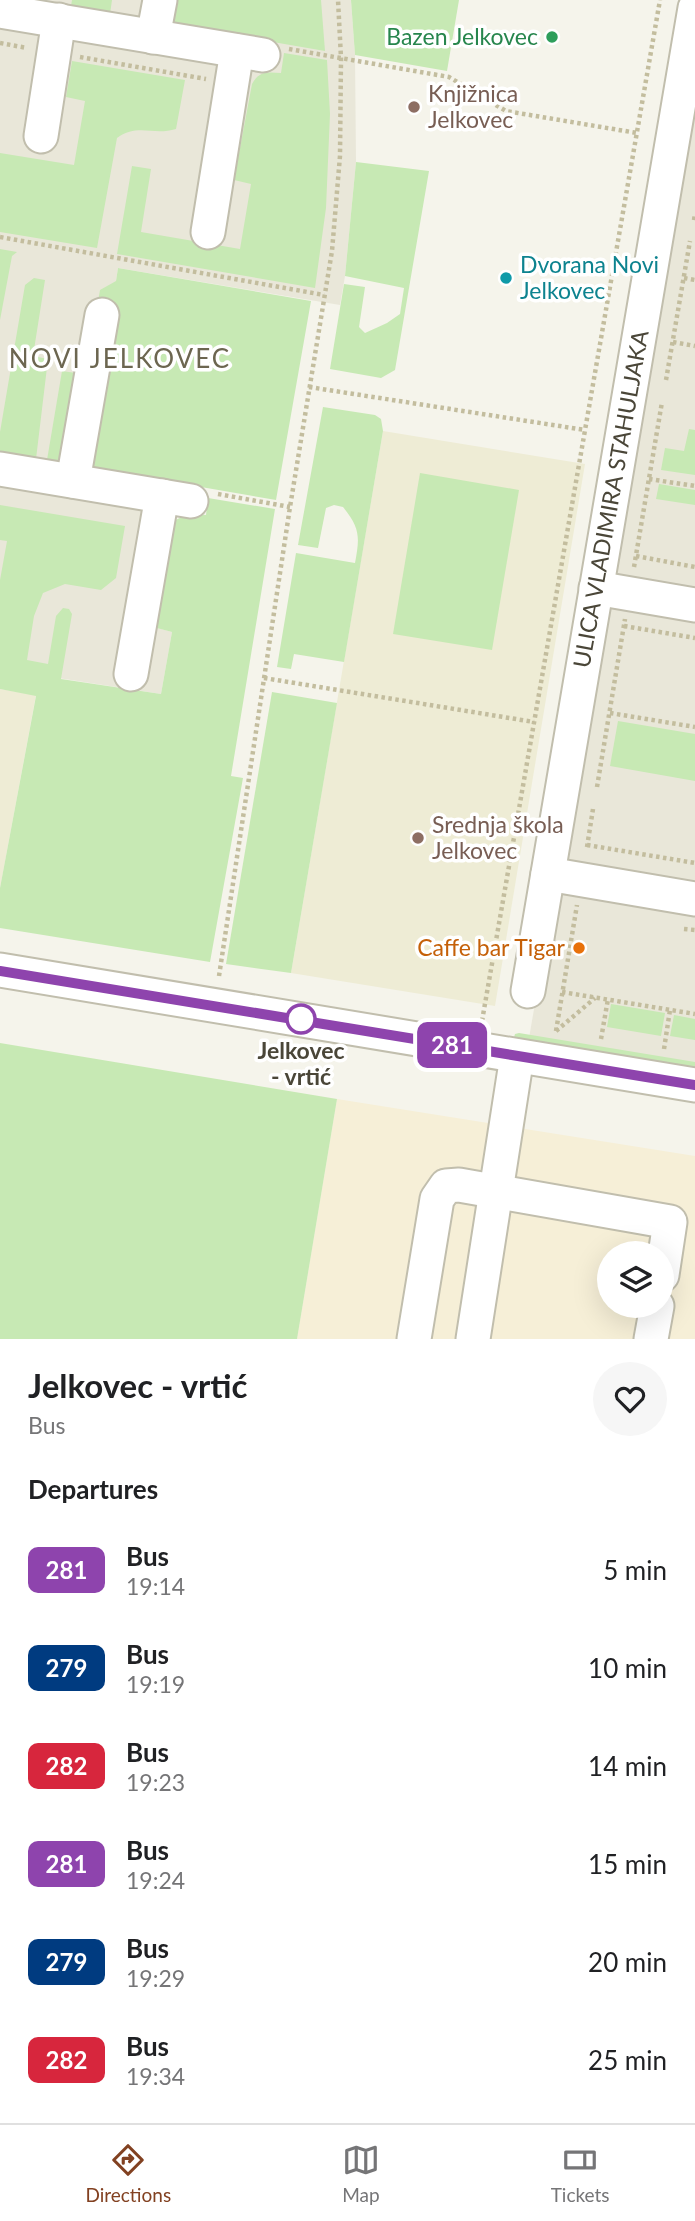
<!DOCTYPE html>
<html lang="en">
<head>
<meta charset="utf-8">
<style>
	body { margin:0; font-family:Lato,sans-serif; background:#f6f6f6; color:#202124; height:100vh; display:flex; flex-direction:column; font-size:26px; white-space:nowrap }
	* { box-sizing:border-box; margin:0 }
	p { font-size:23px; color:#757577 }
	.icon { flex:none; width:38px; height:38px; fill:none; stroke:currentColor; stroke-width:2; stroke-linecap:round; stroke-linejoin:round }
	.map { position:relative; height:1339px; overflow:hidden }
	.sheet { display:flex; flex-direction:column; background:#fff; flex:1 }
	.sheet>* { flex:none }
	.badge { padding:0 14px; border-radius:10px; font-size:24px; line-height:46px }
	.buttons { position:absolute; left:597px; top:1241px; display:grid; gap:14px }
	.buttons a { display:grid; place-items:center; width:77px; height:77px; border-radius:50%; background:#fff; box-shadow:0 7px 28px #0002; font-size:35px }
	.map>.badge { position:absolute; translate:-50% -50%; box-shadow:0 0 0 4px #fff }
	h2 { padding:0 28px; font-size:26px; line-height:63px }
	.round { display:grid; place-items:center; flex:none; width:74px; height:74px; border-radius:37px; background:#f6f6f6 }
	.head { display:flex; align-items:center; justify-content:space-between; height:119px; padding:0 28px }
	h1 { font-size:33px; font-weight:700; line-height:52px }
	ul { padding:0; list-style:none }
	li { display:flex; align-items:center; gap:21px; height:98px; padding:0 28px }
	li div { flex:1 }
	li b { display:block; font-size:26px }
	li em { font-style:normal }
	li .badge { min-width:77px; font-weight:700; text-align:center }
	.tab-bar { display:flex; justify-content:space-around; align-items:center; height:98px; border-top:2px solid #e0e0e0; background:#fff; font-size:19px; color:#757577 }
	.tab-bar a { display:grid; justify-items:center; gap:4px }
	.tab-bar .current { color:#824121 }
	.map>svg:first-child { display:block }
	.residential { fill:#e9e7d9 }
	.commercial { fill:#f6efd7; fill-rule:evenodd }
	.education { fill:#eeecd5 }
	.green { fill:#c7e9b4 }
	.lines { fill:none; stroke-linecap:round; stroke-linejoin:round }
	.minor-casing { stroke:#c1bead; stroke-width:37 }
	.path { stroke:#c3bd9e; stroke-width:4.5; stroke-dasharray:3.5 3.5; stroke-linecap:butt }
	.minor { stroke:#fff; stroke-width:33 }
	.line-casing { stroke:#fff; stroke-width:16 }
	.line { stroke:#8e44ad; stroke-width:10 }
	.leisure-dot { fill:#2e9e5b; stroke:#fff; stroke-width:2.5 }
	.education-dot { fill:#8d6e63; stroke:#fff; stroke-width:2.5 }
	.culture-dot { fill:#0f9aa8; stroke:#fff; stroke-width:2.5 }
	.food-dot { fill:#e8710a; stroke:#fff; stroke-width:2.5 }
	.stop-dot { fill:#fff; stroke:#8e44ad; stroke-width:3.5 }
	.labels { text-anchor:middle; stroke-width:7; stroke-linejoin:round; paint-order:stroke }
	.leisure-label { font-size:23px; fill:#27864d; stroke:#fff; text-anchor:end }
	.education-label { font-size:23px; fill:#785e54; stroke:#fff; text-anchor:start }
	.culture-label { font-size:23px; fill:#0d838f; stroke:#fff; text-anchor:start }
	.street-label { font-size:23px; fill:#4a4638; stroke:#fff }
	.food-label { font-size:23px; fill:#c56008; stroke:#fff; text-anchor:end }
	.stop-label { font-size:23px; font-weight:bold; fill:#4a4638; stroke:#fff }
	.quarter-label { font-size:26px; letter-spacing:2px; fill:#6c6650; stroke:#fff }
</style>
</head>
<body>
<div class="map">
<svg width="695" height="1339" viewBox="0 0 695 1339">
	<rect width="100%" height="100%" fill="#f5f4eb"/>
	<g class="residential">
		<polygon points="0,0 351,0 355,55 356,162 345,276 340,305 118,268 116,281 119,311 91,468 175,509 154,627 172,632 161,694 39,675 0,689"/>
		<polygon points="695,75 695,1071 528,1044"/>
	</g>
	<path class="commercial" d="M 337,1099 L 695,1156 L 695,1339 L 297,1339 ZM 609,1253 L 662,1253 L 662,1306 L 609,1306 Z"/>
	<g class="education">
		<polygon points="383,431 585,464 495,1006 291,973"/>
		<polygon points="0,689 36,695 0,888"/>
	</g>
	<g class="green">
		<polygon points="72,0 112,0 110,14 71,6"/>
		<polygon points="177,0 321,0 325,51 173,25"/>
		<polygon points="351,0 459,0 447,71 355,55"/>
		<path d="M 284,53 L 327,60 L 330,114 L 326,208 L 315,288 L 117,254 L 132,166 L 151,169 L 141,232 L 240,249 L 251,184 L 234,180 L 252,84 C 259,71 267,72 281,73 Z"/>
		<path d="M 72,61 L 185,80 L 176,129 C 153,136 138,123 117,138 L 97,248 L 0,232 L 0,153 L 74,165 L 85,101 L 66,97 Z"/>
		<polygon points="356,162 429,171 395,370 381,378 330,369 344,284 365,287 359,327 365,333 387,323 400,314 404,288 345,276"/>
		<polygon points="0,249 17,252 12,256 0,320"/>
		<polygon points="118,268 311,301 276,500 91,468 118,312 97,308 100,290 116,281"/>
		<polygon points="34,278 45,280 33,356 48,359 36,459 0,453 0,432 25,285"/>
		<polygon points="62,371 83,374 68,464 47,460"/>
		<path d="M 323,407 L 375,415 L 381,419 L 383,431 L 344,662 L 294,654 L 291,669 L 277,667 L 296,553 L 355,563 C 360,537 360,528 343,507 L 334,505 L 326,508 L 318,548 L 298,545 Z"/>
		<polygon points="689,429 695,430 695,475 661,470 665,448 684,451"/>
		<polygon points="420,473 519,490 492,650 393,634"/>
		<polygon points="659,484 695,490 695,505 656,499"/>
		<polygon points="208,498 275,509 231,776 243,778 210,962 0,928 0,888 36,696 0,689 0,580 7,541 0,540 0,505 125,526 116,578 101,590 65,584 43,593 34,616 27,660 48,664 56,616 63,608 69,609 72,614 61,679 161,694 172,632 153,627 172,522 189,513 206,515"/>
		<polygon points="272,692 337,703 291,973 226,964"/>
		<polygon points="618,721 695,734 695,781 610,766"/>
		<polygon points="611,1004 665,1013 661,1036 607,1027"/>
		<polygon points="674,1015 695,1019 695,1040 670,1036"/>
		<polygon points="519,1033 695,1062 695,1071 513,1041 515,1034"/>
		<polygon points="0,1043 337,1099 297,1339 0,1339"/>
	</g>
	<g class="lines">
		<defs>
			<g id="minor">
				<polyline points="0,11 263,55"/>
				<polyline points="153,37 160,0"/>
				<polyline points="41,136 59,20"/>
				<polyline points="208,232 237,51"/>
				<polyline points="0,469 191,501"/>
				<polyline points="73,481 102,315"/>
				<polyline points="596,588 695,605"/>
				<polyline points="131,674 162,496"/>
				<polyline points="548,874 695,899"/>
				<polyline points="0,970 695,1085"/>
				<polyline points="528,991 695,8"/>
				<polyline points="414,1339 437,1199 446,1186 459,1185 670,1222 662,1275"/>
				<polyline points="473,1339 517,1056"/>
				<polyline points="651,1339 657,1306"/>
			</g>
		</defs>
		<use href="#minor" class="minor-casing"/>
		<g class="path">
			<polyline points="0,43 27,48"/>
			<polyline points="289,49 449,77 506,111 637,133"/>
			<polyline points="80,57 206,79"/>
			<polyline points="694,220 695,213"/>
			<polyline points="0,237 324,295"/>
			<polyline points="684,278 695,280"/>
			<polyline points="673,342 695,346"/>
			<polyline points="666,380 690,241"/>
			<polyline points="309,387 585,430"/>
			<polyline points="649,479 695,486"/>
			<polyline points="218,494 290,507"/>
			<polyline points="636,556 695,567"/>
			<polyline points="634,567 662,402"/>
			<polyline points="624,626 695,638"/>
			<polyline points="264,678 534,722"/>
			<polyline points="610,713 695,727"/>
			<polyline points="597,787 625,619"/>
			<polyline points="587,845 695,863"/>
			<polyline points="587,847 593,809"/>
			<polyline points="684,929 695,930"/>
			<polyline points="219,976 290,507 332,251 340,156 341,58 338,0"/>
			<polyline points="562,992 695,1014"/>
			<polyline points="482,1021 660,0"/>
			<polyline points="556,1031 577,905"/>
			<polyline points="556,1031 595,998"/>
			<polyline points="601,1039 608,999"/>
			<polyline points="664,1049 670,1010"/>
		</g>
		<use href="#minor" class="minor"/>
	</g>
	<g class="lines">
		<defs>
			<polyline id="line" points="0,971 695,1085"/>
		</defs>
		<use href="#line" class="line-casing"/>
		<use href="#line" class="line"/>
	</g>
	<circle class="leisure-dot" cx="552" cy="37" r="7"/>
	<g class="education-dot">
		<circle cx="414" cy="107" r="7"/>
		<circle cx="418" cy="838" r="7"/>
	</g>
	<circle class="culture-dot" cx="506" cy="278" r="7"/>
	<circle class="food-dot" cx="579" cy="948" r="7"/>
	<circle class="stop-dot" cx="301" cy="1019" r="14"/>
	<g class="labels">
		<g class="leisure-label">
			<text x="538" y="45">Bazen Jelkovec</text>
		</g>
		<g class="education-label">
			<text x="428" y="102">Knjižnica<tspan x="428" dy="26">Jelkovec</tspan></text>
			<text x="432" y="833">Srednja škola<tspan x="432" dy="26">Jelkovec</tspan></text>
		</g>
		<g class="culture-label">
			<text x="520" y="273">Dvorana Novi<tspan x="520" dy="26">Jelkovec</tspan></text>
		</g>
		<g class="street-label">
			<text transform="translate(611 499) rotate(-80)" y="8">ULICA VLADIMIRA STAHULJAKA</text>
		</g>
		<g class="food-label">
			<text x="565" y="956">Caffe bar Tigar</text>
		</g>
		<g class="stop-label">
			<text x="301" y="1059">Jelkovec<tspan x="301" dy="26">- vrtić</tspan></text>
		</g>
		<g class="quarter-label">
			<text x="120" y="368">NOVI JELKOVEC</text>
		</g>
	</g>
</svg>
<div class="buttons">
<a><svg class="icon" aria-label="layers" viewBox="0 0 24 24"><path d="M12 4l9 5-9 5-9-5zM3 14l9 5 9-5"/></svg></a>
</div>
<b class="badge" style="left:452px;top:1045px;background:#8e44ad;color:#fff">281</b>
</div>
<section class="sheet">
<div class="head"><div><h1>Jelkovec - vrtić</h1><p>Bus</p></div><a class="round"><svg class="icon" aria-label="heart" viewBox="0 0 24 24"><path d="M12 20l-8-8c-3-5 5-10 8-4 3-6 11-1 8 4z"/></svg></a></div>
<h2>Departures</h2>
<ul>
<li><span class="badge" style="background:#8e44ad;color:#fff">281</span><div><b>Bus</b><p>19:14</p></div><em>5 min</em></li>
<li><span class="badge" style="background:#003b80;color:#fff">279</span><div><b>Bus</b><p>19:19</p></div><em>10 min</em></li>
<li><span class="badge" style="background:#d7263d;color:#fff">282</span><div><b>Bus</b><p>19:23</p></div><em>14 min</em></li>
<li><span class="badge" style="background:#8e44ad;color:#fff">281</span><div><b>Bus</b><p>19:24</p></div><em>15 min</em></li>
<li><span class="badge" style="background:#003b80;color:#fff">279</span><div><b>Bus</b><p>19:29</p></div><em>20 min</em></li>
<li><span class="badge" style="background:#d7263d;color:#fff">282</span><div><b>Bus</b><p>19:34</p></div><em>25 min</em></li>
</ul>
</section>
<nav class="tab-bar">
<a class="current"><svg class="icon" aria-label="directions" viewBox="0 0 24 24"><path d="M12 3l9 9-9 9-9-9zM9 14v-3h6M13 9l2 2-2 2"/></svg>Directions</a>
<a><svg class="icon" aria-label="map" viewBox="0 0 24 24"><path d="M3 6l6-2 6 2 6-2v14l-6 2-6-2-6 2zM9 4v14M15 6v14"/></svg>Map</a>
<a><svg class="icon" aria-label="tickets" viewBox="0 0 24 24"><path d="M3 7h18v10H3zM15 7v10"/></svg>Tickets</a>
</nav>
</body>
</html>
